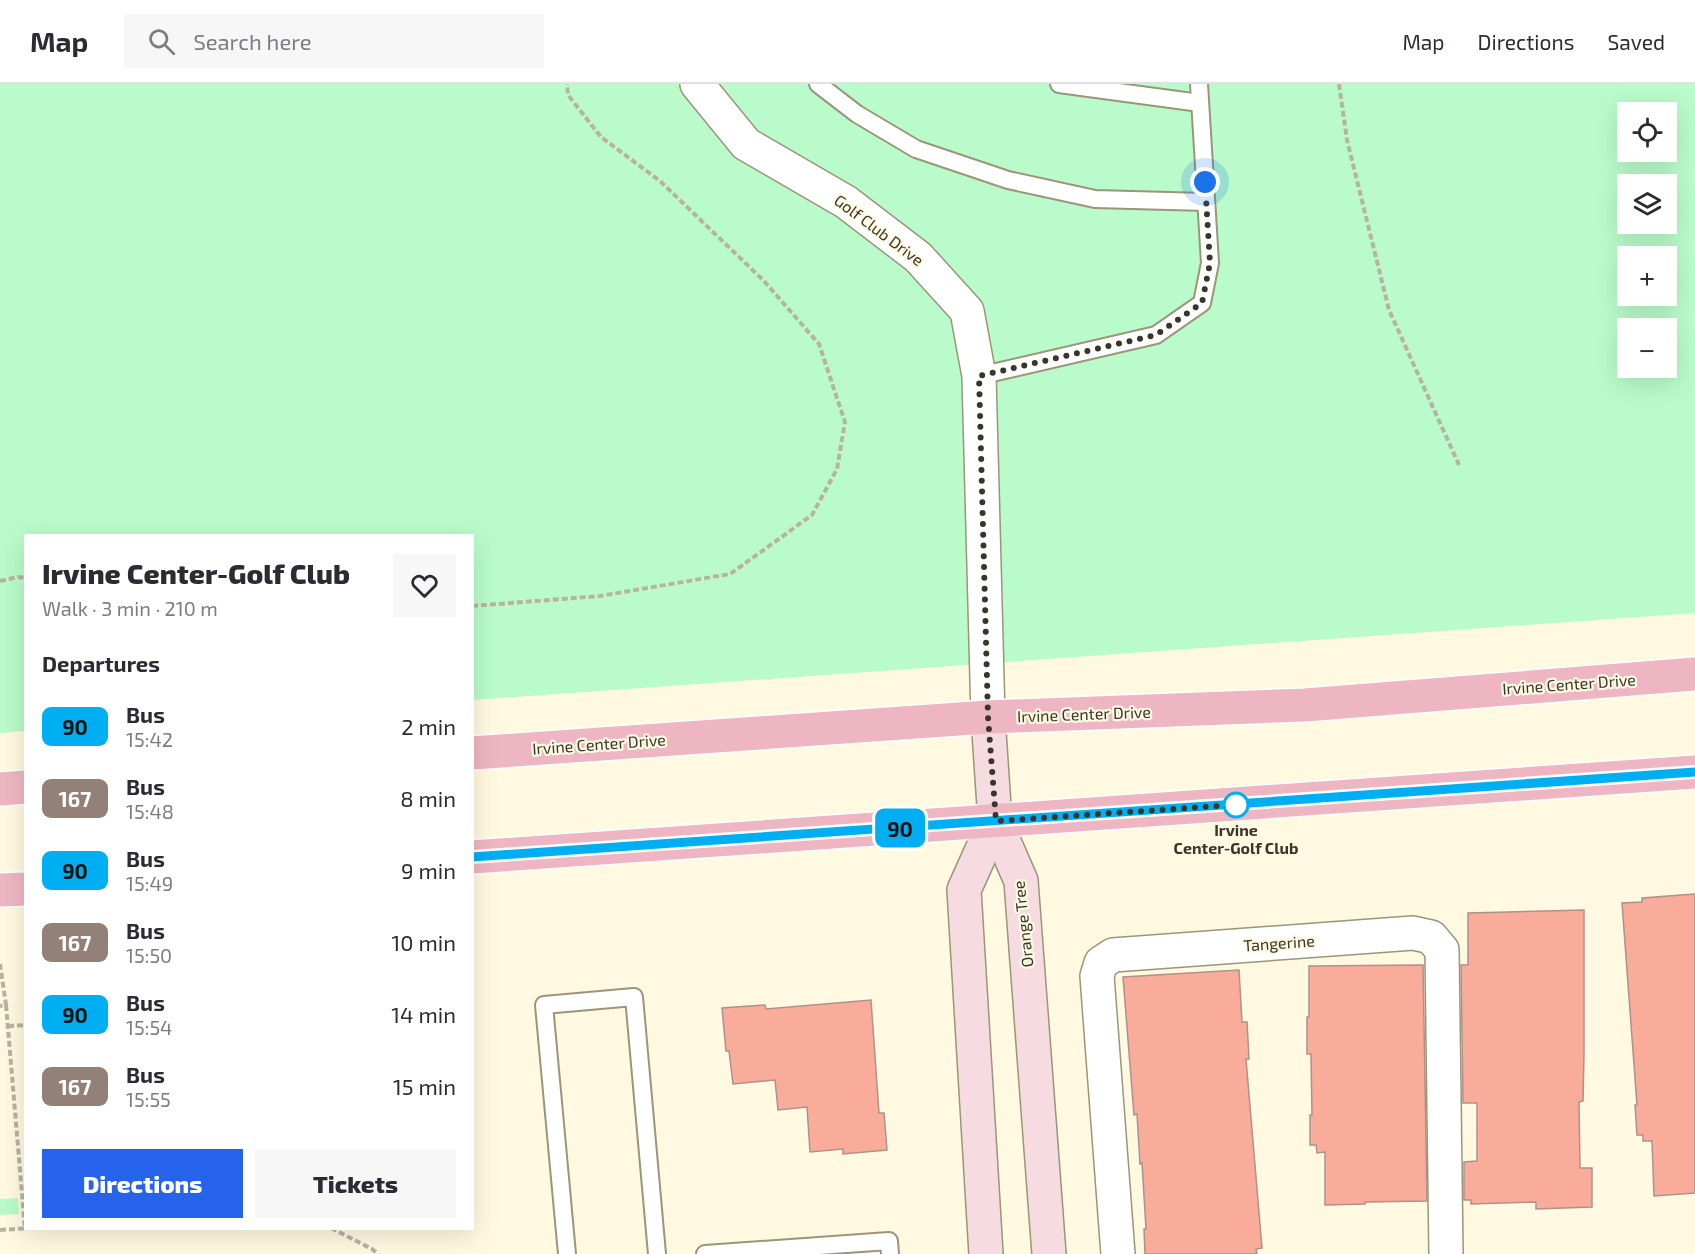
<!DOCTYPE html>
<html lang="en">
<head>
<meta charset="utf-8">
<style>
	body { margin:0; font-family:"Exo 2",sans-serif; background:#f7f7f7; color:#2b2b33; height:100vh; display:flex; flex-direction:column; font-size:22px; white-space:nowrap }
	* { box-sizing:border-box; margin:0 }
	p { font-size:20px; color:#7c7c81 }
	.icon { flex:none; width:33px; height:33px; fill:none; stroke:currentColor; stroke-width:2; stroke-linecap:round; stroke-linejoin:round }
	.map { position:relative; flex:1; overflow:hidden }
	.details { position:absolute; left:24px; top:450px; width:450px; height:696px; display:flex; flex-direction:column; background:#fff; border-radius:0px; box-shadow:0 6px 24px #0002 }
	.details>* { flex:none }
	.badge { padding:0 12px; border-radius:9px; font-size:21px; line-height:39px }
	.controls { position:absolute; left:1617px; top:18px; display:grid; gap:12px }
	.controls a { display:grid; place-items:center; width:60px; height:60px; border-radius:0px; background:#fff; box-shadow:0 6px 24px #0002; font-size:30px }
	.you { position:absolute; width:30px; height:30px; margin:-15px; border:4px solid #fff; border-radius:50%; background:#1a73e8; box-shadow:0 0 0 9px #1a73e833 }
	.map>.badge { position:absolute; translate:-50% -50%; box-shadow:0 0 0 3px #fff }
	h2 { padding:0 18px; font-size:22px; line-height:54px }
	.round { display:grid; place-items:center; flex:none; width:63px; height:63px; border-radius:0px; background:#f7f7f7 }
	.headline { display:flex; align-items:center; justify-content:space-between; height:102px; padding:0 18px }
	h1 { font-size:28px; font-weight:800; line-height:45px }
	.action { display:flex; gap:12px; margin-top:auto; padding:12px 18px }
	.action a { flex:1; height:69px; border-radius:0px; background:#2563eb; color:#fff; font-size:24px; font-weight:800; line-height:69px; text-align:center }
	.action a+a { background:#f7f7f7; color:#2b2b33 }
	ul { padding:0; list-style:none }
	li { display:flex; align-items:center; gap:18px; height:72px; padding:0 18px }
	li div { flex:1 }
	li b { display:block; font-size:22px }
	li em { font-style:normal }
	li .badge { min-width:66px; font-weight:700; text-align:center }
	header { display:flex; align-items:center; gap:36px; box-sizing:border-box; height:84px; padding:0 30px; background:#fff; border-bottom:2px solid #e1e1e2 }
	header strong { font-size:28px }
	nav { display:flex; gap:33px; margin-inline-start:auto; font-size:21px }
	.search { width:420px; height:54px; background:#f7f7f7; display:flex; align-items:center; gap:15px; box-sizing:border-box; padding:0 21px; border-radius:0px; color:#7c7c81; font-size:22px }
	.map>svg:first-child { display:block }
	.green { fill:#b9fbca; fill-rule:evenodd }
	.building { fill:#faac9b; stroke:#af918a; stroke-width:1.5 }
	.lines { fill:none; stroke-linecap:round; stroke-linejoin:round }
	.lane-casing { stroke:#9b957a; stroke-width:20 }
	.street-casing { stroke:#9b957a; stroke-width:36 }
	.secondary-casing { stroke:#9b957a; stroke-width:36 }
	.primary-casing { stroke:#fff; stroke-width:36 }
	.path { stroke:#b8b3a0; stroke-width:4; stroke-dasharray:6 3; stroke-linecap:butt }
	.lane { stroke:#fff; stroke-width:16 }
	.street { stroke:#fff; stroke-width:33 }
	.secondary { stroke:#f6dbe0; stroke-width:33 }
	.primary { stroke:#eeb6c2; stroke-width:33 }
	.line-casing { stroke:#fff; stroke-width:14 }
	.line { stroke:#00aff2; stroke-width:9 }
	.walk { stroke:#38352a; stroke-width:6; stroke-dasharray:0 10.8 }
	.stop-dot { fill:#fff; stroke:#00aff2; stroke-width:3 }
	.labels { text-anchor:middle; stroke-width:4.5; stroke-linejoin:round; paint-order:stroke }
	.street-label { font-size:16px; fill:#38352a; stroke:#fff9e2 }
	.stop-label { font-size:16px; font-weight:bold; fill:#38352a; stroke:#fff9e2 }
</style>
</head>
<body>
<header>
<strong>Map</strong>
<div class="search"><svg class="icon" aria-label="search" viewBox="0 0 24 24"><circle cx="10" cy="10" r="6"/><path d="M15 15l6 6"/></svg>Search here</div>
<nav><a>Map</a><a>Directions</a><a>Saved</a></nav>
</header>
<div class="map">
<svg width="1695" height="1170" viewBox="0 0 1695 1170">
	<rect width="100%" height="100%" fill="#fff9e2"/>
	<g class="green">
		<path d="M 0,0 L 1695,0 L 1695,529 L 473,616 L 472,452 L 26,452 L 25,647 L 0,649 ZM 1628,28 L 1666,28 L 1666,68 L 1628,68 ZM 1628,100 L 1666,100 L 1666,140 L 1628,140 ZM 1628,172 L 1666,172 L 1666,212 L 1628,212 ZM 1628,244 L 1666,244 L 1666,284 L 1628,284 Z"/>
		<polygon points="18,1114 19,1130 0,1131 0,1115"/>
	</g>
	<g class="building">
		<polygon points="1695,810 1695,1109 1654,1112 1652,1057 1643,1057 1643,1051 1637,1051 1635,1021 1637,1021 1622,819 1642,818 1642,814"/>
		<polygon points="1584,826 1584,970 1583,1017 1579,1018 1580,1084 1592,1084 1592,1123 1536,1125 1536,1118 1471,1120 1471,1116 1464,1116 1464,1078 1477,1077 1477,1019 1463,1019 1461,881 1468,881 1468,829"/>
		<polygon points="1423,881 1427,1117 1365,1118 1365,1120 1325,1121 1325,1068 1317,1069 1316,1061 1310,1061 1310,1031 1312,1031 1311,970 1307,970 1307,933 1309,933 1309,882"/>
		<polygon points="1239,886 1242,938 1247,938 1249,975 1246,975 1262,1164 1256,1165 1257,1170 1145,1170 1144,1145 1146,1145 1142,1079 1140,1080 1137,1030 1134,1031 1123,893"/>
		<polygon points="871,916 879,1029 884,1029 887,1066 843,1070 843,1065 810,1068 807,1023 778,1026 775,996 733,1000 729,967 726,967 722,924 765,921 766,925"/>
	</g>
	<g class="lines">
		<defs>
			<g id="lane">
				<polyline points="818,0 857,30 916,65 1008,96 1095,115 1206,118"/>
				<polyline points="1059,0 1200,19"/>
				<polyline points="979,292 1156,251 1202,219 1210,179 1199,0"/>
				<polyline points="567,1170 544,921 634,913 657,1170"/>
				<polyline points="705,1170 889,1157 890,1170"/>
			</g>
			<g id="street">
				<polyline points="697,0 746,60 846,118 918,173 967,227 979,292 988,633"/>
				<polyline points="1118,1170 1097,892 1101,879 1113,871 1413,849 1431,853 1442,866 1446,1170"/>
			</g>
			<g id="secondary">
				<polyline points="988,633 995,737 1021,797 1049,1170"/>
				<polyline points="986,1170 964,806 995,737"/>
			</g>
			<g id="primary">
				<polyline points="472,669 988,633 1305,621 1695,590"/>
				<polyline points="0,705 26,703"/>
				<polyline points="472,773 1695,688"/>
				<polyline points="0,806 26,805"/>
			</g>
		</defs>
		<use href="#lane" class="lane-casing"/>
		<use href="#street" class="street-casing"/>
		<use href="#secondary" class="secondary-casing"/>
		<use href="#primary" class="primary-casing"/>
		<g class="path">
			<polyline points="1339,0 1347,56 1389,226 1459,381"/>
			<polyline points="0,497 18,493 26,494"/>
			<polyline points="472,522 600,512 730,490 812,431 837,385 845,338 819,260 764,197 660,97 601,53 568,11 567,0"/>
			<polyline points="0,880 6,921 0,922"/>
			<polyline points="6,921 25,1145"/>
			<polyline points="8,942 26,941"/>
			<polyline points="331,1144 372,1165 378,1170"/>
			<polyline points="0,1146 31,1144"/>
		</g>
		<use href="#lane" class="lane"/>
		<use href="#street" class="street"/>
		<use href="#secondary" class="secondary"/>
		<use href="#primary" class="primary"/>
	</g>
	<g class="lines">
		<defs>
			<polyline id="line" points="472,773 1695,688"/>
		</defs>
		<use href="#line" class="line-casing"/>
		<use href="#line" class="line"/>
		<polyline class="walk" points="1205,98 1210,179 1202,219 1156,251 979,292 988,633 996,737 1246,720 1236,721"/>
	</g>
	<circle class="stop-dot" cx="1236" cy="721" r="12"/>
	<g class="labels">
		<g class="street-label">
			<text transform="translate(879 146) rotate(37)" y="6">Golf Club Drive</text>
			<text transform="translate(1569 600) rotate(-4)" y="6">Irvine Center Drive</text>
			<text transform="translate(1084 630) rotate(-2)" y="6">Irvine Center Drive</text>
			<text transform="translate(599 660) rotate(-4)" y="6">Irvine Center Drive</text>
			<text transform="translate(1023 840) rotate(-96)" y="6">Orange Tree</text>
			<text transform="translate(1279 859) rotate(-4)" y="6">Tangerine</text>
		</g>
		<g class="stop-label">
			<text x="1236" y="752">Irvine<tspan x="1236" dy="18">Center-Golf Club</tspan></text>
		</g>
	</g>
</svg>
<div class="controls">
<a><svg class="icon" aria-label="locate" viewBox="0 0 24 24"><circle cx="12" cy="12" r="6"/><path d="M12 2v4M12 18v4M2 12h4M18 12h4"/></svg></a>
<a><svg class="icon" aria-label="layers" viewBox="0 0 24 24"><path d="M12 4l9 5-9 5-9-5zM3 14l9 5 9-5"/></svg></a>
<a>+</a>
<a>−</a>
</div>
<div class="you" style="left:1205px;top:98px"></div>
<b class="badge" style="left:900px;top:744px;background:#00aff2;color:#111">90</b>
<section class="details">
<div class="headline"><div><h1>Irvine Center-Golf Club</h1><p>Walk · 3 min · 210 m</p></div><a class="round"><svg class="icon" aria-label="heart" viewBox="0 0 24 24"><path d="M12 20l-8-8c-3-5 5-10 8-4 3-6 11-1 8 4z"/></svg></a></div>
<h2>Departures</h2>
<ul>
<li><span class="badge" style="background:#00aff2;color:#111">90</span><div><b>Bus</b><p>15:42</p></div><em>2 min</em></li>
<li><span class="badge" style="background:#938177;color:#fff">167</span><div><b>Bus</b><p>15:48</p></div><em>8 min</em></li>
<li><span class="badge" style="background:#00aff2;color:#111">90</span><div><b>Bus</b><p>15:49</p></div><em>9 min</em></li>
<li><span class="badge" style="background:#938177;color:#fff">167</span><div><b>Bus</b><p>15:50</p></div><em>10 min</em></li>
<li><span class="badge" style="background:#00aff2;color:#111">90</span><div><b>Bus</b><p>15:54</p></div><em>14 min</em></li>
<li><span class="badge" style="background:#938177;color:#fff">167</span><div><b>Bus</b><p>15:55</p></div><em>15 min</em></li>
</ul>
<div class="action"><a>Directions</a><a>Tickets</a></div>
</section>
</div>
</body>
</html>
